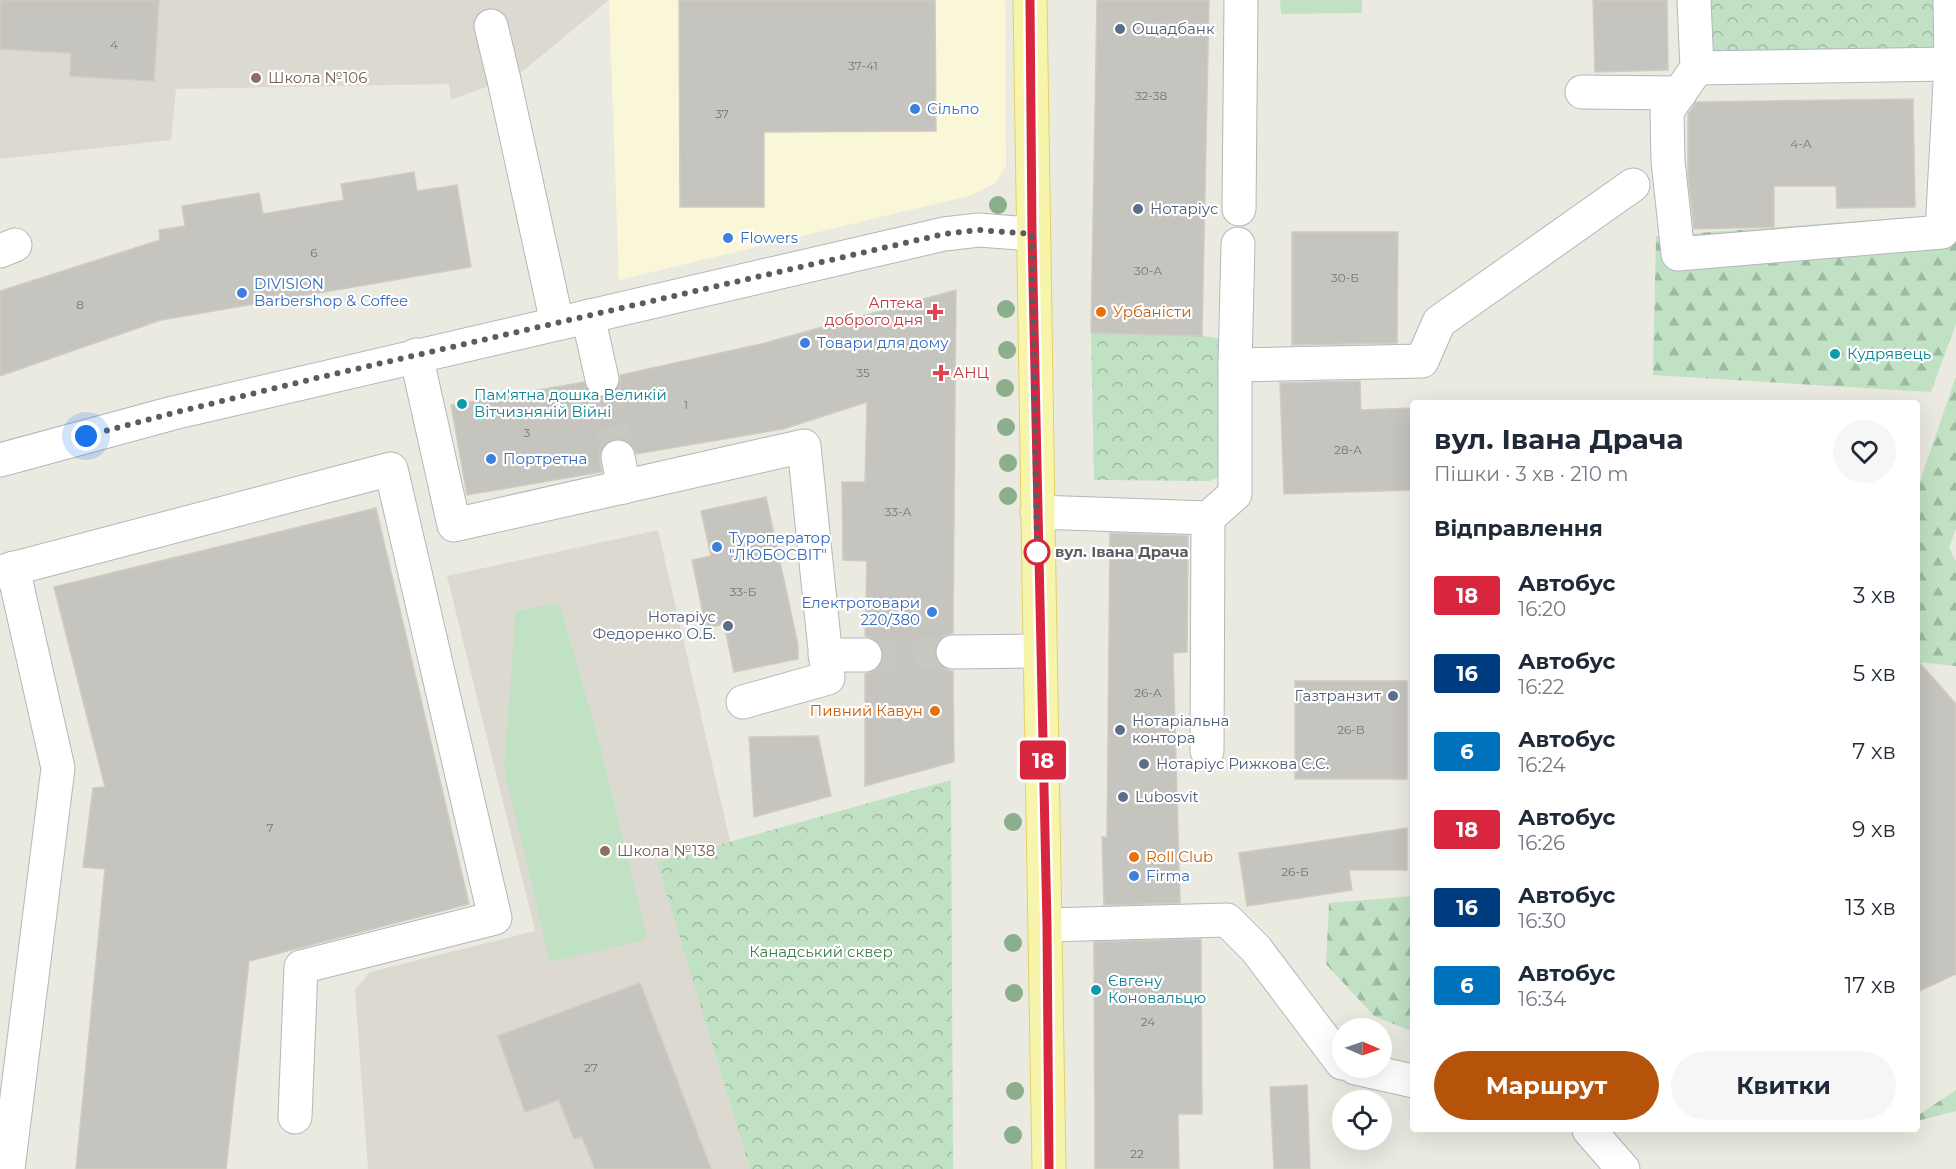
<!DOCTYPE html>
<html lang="uk">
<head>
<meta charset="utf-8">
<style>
	body { margin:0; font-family:Montserrat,sans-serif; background:#f6f6f7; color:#1f2937; height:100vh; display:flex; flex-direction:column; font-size:22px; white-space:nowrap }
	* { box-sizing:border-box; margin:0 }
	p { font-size:20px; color:#747a83 }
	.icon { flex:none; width:33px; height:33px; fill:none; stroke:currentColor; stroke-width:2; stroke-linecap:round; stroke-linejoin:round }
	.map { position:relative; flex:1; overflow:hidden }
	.sheet { position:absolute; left:1410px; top:400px; width:510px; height:732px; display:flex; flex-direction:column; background:#fff; border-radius:6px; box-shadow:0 6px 24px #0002 }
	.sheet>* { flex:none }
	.badge { padding:0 12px; border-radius:4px; font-size:21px; line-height:39px }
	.needle { width:39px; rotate:92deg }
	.tools { position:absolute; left:1332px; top:1018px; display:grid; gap:12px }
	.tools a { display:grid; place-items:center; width:60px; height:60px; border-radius:50%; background:#fff; box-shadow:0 6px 24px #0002; font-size:30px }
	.you { position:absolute; width:30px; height:30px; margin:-15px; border:4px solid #fff; border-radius:50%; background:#1a73e8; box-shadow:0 0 0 9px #1a73e833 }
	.map>.badge { position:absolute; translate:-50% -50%; box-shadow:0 0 0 3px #fff }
	h2 { padding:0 24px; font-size:22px; line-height:54px }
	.round { display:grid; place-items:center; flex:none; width:63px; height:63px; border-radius:32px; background:#f6f6f7 }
	.headline { display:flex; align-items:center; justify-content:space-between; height:102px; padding:0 24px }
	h1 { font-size:28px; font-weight:700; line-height:45px }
	.button { display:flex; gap:12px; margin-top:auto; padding:12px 24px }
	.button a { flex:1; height:69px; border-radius:36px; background:#b45309; color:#fff; font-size:24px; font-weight:700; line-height:69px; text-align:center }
	.button a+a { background:#f6f6f7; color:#1f2937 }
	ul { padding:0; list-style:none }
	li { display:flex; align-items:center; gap:18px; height:78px; padding:0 24px }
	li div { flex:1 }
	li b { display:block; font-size:22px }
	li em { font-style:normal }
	li .badge { min-width:66px; font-weight:700; text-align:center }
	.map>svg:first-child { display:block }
	.commercial { fill:#faf7d8 }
	.education { fill:#dbd9d0 }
	.forest { fill:url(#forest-firs) }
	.park { fill:url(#park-crowns) }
	.pitch { fill:#c0e1c4 }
	.building { fill:#c6c4be; stroke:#cfccc0; stroke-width:1.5 }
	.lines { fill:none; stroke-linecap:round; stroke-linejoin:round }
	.minor-tunnel { stroke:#c7c6c1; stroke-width:33; stroke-dasharray:33 16; stroke-linecap:butt }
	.minor-casing { stroke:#b4b6bb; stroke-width:35 }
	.major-casing { stroke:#e2d163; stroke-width:35 }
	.minor { stroke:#fff; stroke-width:33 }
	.major { stroke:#f6f5ab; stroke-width:33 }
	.tree { fill:#8bae8d }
	.line-casing { stroke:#fff; stroke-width:14 }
	.line { stroke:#d7263d; stroke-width:9 }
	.walk { stroke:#5a5c61; stroke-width:6; stroke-dasharray:0 10.8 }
	.service-dot { fill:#5c6f8a; stroke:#fff; stroke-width:2 }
	.education-dot { fill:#8d6e63; stroke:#fff; stroke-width:2 }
	.shop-dot { fill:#3f7fe0; stroke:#fff; stroke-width:2 }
	.health-dot { fill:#e0444e; stroke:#fff; stroke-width:2 }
	.food-dot { fill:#e8710a; stroke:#fff; stroke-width:2 }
	.culture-dot { fill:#0f9aa8; stroke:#fff; stroke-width:2 }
	.stop-dot { fill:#fff; stroke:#d7263d; stroke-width:3 }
	.labels { text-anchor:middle; stroke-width:4.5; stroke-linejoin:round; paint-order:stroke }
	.number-label { font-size:12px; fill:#757678 }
	.service-label { font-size:15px; fill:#4e5e75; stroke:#fff; text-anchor:start }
	.education-label { font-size:15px; fill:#785e54; stroke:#fff; text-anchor:start }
	.shop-label { font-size:15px; fill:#366cbe; stroke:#fff; text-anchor:start }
	.health-label { font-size:15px; fill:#be3a42; stroke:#fff; text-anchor:end }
	.food-label { font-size:15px; fill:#c56008; stroke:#fff; text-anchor:start }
	.culture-label { font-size:15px; fill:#0d838f; stroke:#fff; text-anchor:start }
	.stop-label { font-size:15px; font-weight:bold; fill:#5a5c61; stroke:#fff; text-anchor:start }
	.park-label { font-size:15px; fill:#3c7d49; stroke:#fff }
</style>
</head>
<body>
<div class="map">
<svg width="1956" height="1169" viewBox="0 0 1956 1169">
	<defs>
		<pattern id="forest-firs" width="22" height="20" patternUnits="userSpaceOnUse" patternTransform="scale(1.5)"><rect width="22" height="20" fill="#c0e1c4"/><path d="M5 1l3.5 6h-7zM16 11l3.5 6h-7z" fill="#9fbaa3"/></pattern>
		<pattern id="park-crowns" width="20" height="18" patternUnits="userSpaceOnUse" patternTransform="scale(1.5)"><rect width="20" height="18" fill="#c0e1c4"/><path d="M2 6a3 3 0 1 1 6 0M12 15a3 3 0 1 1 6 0" fill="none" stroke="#9fbaa3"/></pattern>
	</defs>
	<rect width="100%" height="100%" fill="#ebeae1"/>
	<polygon class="commercial" points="609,0 1005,0 1006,167 995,183 972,195 619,280"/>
	<g class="education">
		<polygon points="0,0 609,0 518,75 451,100 449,84 176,89 171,140 0,159"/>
		<polygon points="658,530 730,841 658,862 750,1169 368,1169 355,990 370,972 535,931 447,576"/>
	</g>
	<g class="forest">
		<polygon points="1956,214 1956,324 1931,392 1653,375 1656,236"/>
		<polygon points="1956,376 1956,528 1949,548 1956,561 1956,666 1917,662 1917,490"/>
		<polygon points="1413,896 1413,1032 1374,1016 1326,964 1329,903"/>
		<polygon points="1956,1090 1956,1111 1917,1121 1917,1116"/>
	</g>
	<g class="park">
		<polygon points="1706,0 1939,0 1939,53 1707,55"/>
		<polygon points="1091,333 1202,336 1224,339 1230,474 1209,481 1094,480"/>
		<polygon points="951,780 953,1169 750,1169 657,862"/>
	</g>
	<g class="pitch">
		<polygon points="1280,0 1362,0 1362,13 1281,14"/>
		<polygon points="559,603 600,745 647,939 550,962 504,768 516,611"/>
	</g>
	<g class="building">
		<polygon points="0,0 159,0 154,81 70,76 71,53 0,49"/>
		<polygon points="679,0 935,0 936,131 764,132 764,207 680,207"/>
		<polygon points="1097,0 1209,0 1202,336 1091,333"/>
		<polygon points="1593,0 1667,0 1668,70 1595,72"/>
		<polygon points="1913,99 1915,207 1837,208 1836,186 1774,186 1774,227 1694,229 1688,176 1688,114 1696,102"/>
		<polygon points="414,172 417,191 457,185 471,267 161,320 0,376 0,291 160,240 159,230 185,226 182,206 259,193 263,214 344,200 341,184"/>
		<polygon points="1292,232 1398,232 1397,343 1292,345"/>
		<polygon points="956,290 953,633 943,636 936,643 934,652 937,662 944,669 953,671 954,762 865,786 865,674 874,671 881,665 884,654 881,646 875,639 865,636 867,561 843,560 842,482 865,482 867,402 783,429 636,454 632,445 625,440 614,439 606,443 600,450 600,461 602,472 467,495 451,405 584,382 589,392 597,397 607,397 615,392 620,385 620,375 765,343"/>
		<polygon points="1360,381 1361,410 1413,408 1413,490 1284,494 1280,383"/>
		<polygon points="766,497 798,645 798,659 734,672 724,624 706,628 692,560 711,556 701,511"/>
		<polygon points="376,508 469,904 249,961 226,1169 76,1169 105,869 83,867 93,788 105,787 54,587"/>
		<polygon points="1110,533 1188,536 1187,652 1173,653 1180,903 1104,905 1102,837 1107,837"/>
		<polygon points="1917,660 1956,704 1956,974 1917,992"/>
		<rect x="1295" y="681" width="112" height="98"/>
		<polygon points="818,736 831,796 754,817 749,737"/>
		<polygon points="1407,828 1407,870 1349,870 1352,890 1247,906 1239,853"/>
		<polygon points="1201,939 1202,1114 1178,1114 1179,1169 1095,1169 1094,942"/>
		<polygon points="640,983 711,1169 595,1169 582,1137 574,1139 559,1100 525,1112 498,1036"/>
		<polygon points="1307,1085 1310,1169 1274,1169 1270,1087"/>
	</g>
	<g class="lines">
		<g class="minor-tunnel">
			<polyline points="602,379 618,457"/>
			<polyline points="865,655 953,652"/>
		</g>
		<defs>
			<g id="minor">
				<polyline points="1694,0 1697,68 1667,111 1668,161 1678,254 1942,232 1951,64 1950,0"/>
				<polyline points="491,26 504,80 557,323"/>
				<polyline points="1697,68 1951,64"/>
				<polyline points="1582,92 1680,93"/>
				<polyline points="1239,209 1241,0"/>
				<polyline points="0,251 15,245"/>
				<polyline points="588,316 602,379"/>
				<polyline points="416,355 454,525 804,446 828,678 743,702"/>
				<polyline points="1235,365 1422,361 1439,322 1633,185"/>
				<polyline points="618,457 624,487"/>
				<polyline points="0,460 173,413 944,234 979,230 1032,234"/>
				<polyline points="1037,512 1208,518 1235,494 1235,365 1238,244"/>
				<polyline points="0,572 391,469 495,918 301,967 295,1117"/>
				<polyline points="953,652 1040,651"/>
				<polyline points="825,655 865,655"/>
				<polyline points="1207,751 1208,518"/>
				<polyline points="1047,925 1227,920 1256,949 1342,1063"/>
				<polyline points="1355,1068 1413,1081"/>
				<polyline points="1589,1130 1623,1169"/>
				<polyline points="8,1169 58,768 13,568"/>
			</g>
			<path id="major" d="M 1030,0 C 1033,390 1045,779 1049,1169"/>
		</defs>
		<use href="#minor" class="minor-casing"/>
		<use href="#major" class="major-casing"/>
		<use href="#minor" class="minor"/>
		<use href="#major" class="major"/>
	</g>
	<g class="tree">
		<circle cx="998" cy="205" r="9"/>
		<circle cx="1006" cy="309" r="9"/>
		<circle cx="1007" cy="350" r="9"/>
		<circle cx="1005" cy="388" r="9"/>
		<circle cx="1006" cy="427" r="9"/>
		<circle cx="1008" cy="463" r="9"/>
		<circle cx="1008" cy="496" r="9"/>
		<circle cx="1013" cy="822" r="9"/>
		<circle cx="1013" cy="943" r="9"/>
		<circle cx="1014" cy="993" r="9"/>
		<circle cx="1015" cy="1091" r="9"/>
		<circle cx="1013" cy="1135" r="9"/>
	</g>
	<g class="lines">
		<defs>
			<polyline id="line" points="1030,0 1032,234 1047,925 1049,1169"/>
		</defs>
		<use href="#line" class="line-casing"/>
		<use href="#line" class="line"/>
		<polyline class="walk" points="86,436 173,413 321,377 944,234 979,230 1032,234 1037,552"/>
	</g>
	<g class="service-dot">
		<circle cx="1120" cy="29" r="6"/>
		<circle cx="1138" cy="209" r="6"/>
		<circle cx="728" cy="626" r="6"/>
		<circle cx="1393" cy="696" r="6"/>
		<circle cx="1120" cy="730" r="6"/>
		<circle cx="1144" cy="764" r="6"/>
		<circle cx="1123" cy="797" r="6"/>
	</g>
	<g class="education-dot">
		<circle cx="256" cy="78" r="6"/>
		<circle cx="605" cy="851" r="6"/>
	</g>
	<g class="shop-dot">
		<circle cx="915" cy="109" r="6"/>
		<circle cx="728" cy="238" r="6"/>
		<circle cx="242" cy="293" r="6"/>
		<circle cx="805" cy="343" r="6"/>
		<circle cx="491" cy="459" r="6"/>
		<circle cx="717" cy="547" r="6"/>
		<circle cx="932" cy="612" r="6"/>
		<circle cx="1134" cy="876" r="6"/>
	</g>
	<g class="health-dot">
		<path d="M932 303h6v6h6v6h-6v6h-6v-6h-6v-6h6z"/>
		<path d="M938 364h6v6h6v6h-6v6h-6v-6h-6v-6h6z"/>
	</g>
	<g class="food-dot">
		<circle cx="1101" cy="312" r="6"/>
		<circle cx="935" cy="711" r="6"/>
		<circle cx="1134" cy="857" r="6"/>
	</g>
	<g class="culture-dot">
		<circle cx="1835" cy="354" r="6"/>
		<circle cx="462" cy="404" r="6"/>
		<circle cx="1096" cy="990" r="6"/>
	</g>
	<circle class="stop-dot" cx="1037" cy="552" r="12"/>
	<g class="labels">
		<g class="number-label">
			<text x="114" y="49">4</text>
			<text x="863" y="70">37-41</text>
			<text x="1151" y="100">32-38</text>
			<text x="722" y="118">37</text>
			<text x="1801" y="148">4-А</text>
			<text x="314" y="257">6</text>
			<text x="1148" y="275">30-А</text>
			<text x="1345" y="282">30-Б</text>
			<text x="80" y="309">8</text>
			<text x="863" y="377">35</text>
			<text x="686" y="409">1</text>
			<text x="527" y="437">3</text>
			<text x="1348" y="454">28-А</text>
			<text x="898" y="516">33-А</text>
			<text x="743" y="596">33-Б</text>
			<text x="1148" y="697">26-А</text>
			<text x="1351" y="734">26-В</text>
			<text x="270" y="832">7</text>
			<text x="1295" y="876">26-Б</text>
			<text x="1148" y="1026">24</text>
			<text x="591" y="1072">27</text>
			<text x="1137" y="1158">22</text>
		</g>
		<g class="service-label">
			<text x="1132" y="34">Ощадбанк</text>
			<text x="1150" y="214">Нотаріус</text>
			<text x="716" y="622" text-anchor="end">Нотаріус<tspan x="716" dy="17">Федоренко О.Б.</tspan></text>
			<text x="1381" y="701" text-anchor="end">Газтранзит</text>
			<text x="1132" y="726">Нотаріальна<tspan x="1132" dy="17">контора</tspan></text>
			<text x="1156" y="769">Нотаріус Рижкова С.С.</text>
			<text x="1135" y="802">Lubosvit</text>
		</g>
		<g class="education-label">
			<text x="268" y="83">Школа №106</text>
			<text x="617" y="856">Школа №138</text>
		</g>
		<g class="shop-label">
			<text x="927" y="114">Сільпо</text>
			<text x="740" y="243">Flowers</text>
			<text x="254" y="289">DIVISION<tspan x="254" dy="17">Barbershop &amp; Coffee</tspan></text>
			<text x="817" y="348">Товари для дому</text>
			<text x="503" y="464">Портретна</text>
			<text x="729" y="543">Туроператор<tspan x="729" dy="17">"ЛЮБОСВІТ"</tspan></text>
			<text x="920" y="608" text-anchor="end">Електротовари<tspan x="920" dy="17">220/380</tspan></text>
			<text x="1146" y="881">Firma</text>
		</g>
		<g class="health-label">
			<text x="923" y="308">Аптека<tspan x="923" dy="17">доброго дня</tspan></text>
			<text x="953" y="378" text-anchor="start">АНЦ</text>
		</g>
		<g class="food-label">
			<text x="1113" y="317">Урбаністи</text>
			<text x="923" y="716" text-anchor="end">Пивний Кавун</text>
			<text x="1146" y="862">Roll Club</text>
		</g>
		<g class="culture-label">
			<text x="1847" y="359">Кудрявець</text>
			<text x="474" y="400">Пам'ятна дошка Великій<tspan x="474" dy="17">Вітчизняній Війні</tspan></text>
			<text x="1108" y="986">Євгену<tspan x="1108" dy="17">Коновальцю</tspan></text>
		</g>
		<g class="stop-label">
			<text x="1055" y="557">вул. Івана Драча</text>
		</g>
		<g class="park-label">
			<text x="821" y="957">Канадський сквер</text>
		</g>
	</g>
</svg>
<div class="tools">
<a><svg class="needle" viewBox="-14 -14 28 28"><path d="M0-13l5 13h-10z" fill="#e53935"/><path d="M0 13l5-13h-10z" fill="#747a83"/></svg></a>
<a><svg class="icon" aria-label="locate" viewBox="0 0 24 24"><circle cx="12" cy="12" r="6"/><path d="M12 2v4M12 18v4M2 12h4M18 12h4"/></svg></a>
</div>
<div class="you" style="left:86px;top:436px"></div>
<b class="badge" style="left:1043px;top:760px;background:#d7263d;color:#fff">18</b>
<section class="sheet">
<div class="headline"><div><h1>вул. Івана Драча</h1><p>Пішки · 3 хв · 210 m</p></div><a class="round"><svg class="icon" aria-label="heart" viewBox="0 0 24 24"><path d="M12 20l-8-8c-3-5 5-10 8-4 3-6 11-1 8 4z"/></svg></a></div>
<h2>Відправлення</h2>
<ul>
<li><span class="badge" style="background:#d7263d;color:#fff">18</span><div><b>Автобус</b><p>16:20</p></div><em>3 хв</em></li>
<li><span class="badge" style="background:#003b80;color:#fff">16</span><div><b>Автобус</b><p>16:22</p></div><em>5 хв</em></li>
<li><span class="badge" style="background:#0072bc;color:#fff">6</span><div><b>Автобус</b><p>16:24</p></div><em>7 хв</em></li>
<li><span class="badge" style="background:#d7263d;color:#fff">18</span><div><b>Автобус</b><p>16:26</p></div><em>9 хв</em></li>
<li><span class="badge" style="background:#003b80;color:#fff">16</span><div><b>Автобус</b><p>16:30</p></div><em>13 хв</em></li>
<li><span class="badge" style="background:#0072bc;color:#fff">6</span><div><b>Автобус</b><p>16:34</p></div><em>17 хв</em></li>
</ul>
<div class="button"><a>Маршрут</a><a>Квитки</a></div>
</section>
</div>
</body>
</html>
